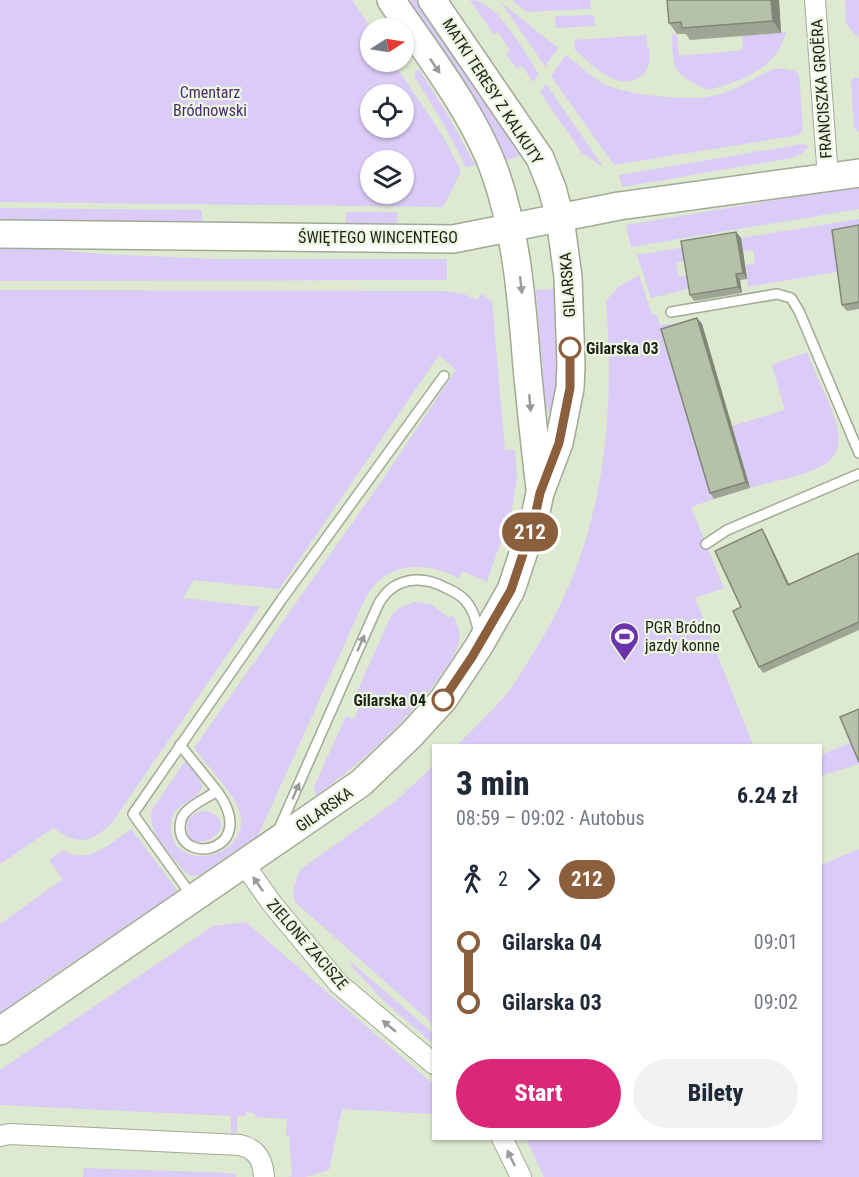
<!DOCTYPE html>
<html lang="pl">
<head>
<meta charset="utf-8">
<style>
	body { margin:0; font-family:"Roboto Condensed",sans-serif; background:#f2f2f3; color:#1f2937; height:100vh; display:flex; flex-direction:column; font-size:22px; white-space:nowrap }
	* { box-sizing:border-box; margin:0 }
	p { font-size:20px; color:#747a83 }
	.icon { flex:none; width:33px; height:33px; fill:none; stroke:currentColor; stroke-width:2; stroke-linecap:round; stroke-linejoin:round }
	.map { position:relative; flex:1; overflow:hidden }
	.sheet { position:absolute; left:432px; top:744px; width:390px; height:396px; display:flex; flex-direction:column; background:#fff; border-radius:0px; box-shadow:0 2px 4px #0004 }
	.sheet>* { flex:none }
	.badge { padding:0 12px; border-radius:20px; font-size:21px; line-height:39px }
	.needle { width:39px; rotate:78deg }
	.fabs { position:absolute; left:360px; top:18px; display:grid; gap:12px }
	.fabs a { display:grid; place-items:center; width:54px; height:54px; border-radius:50%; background:#fff; box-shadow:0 2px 4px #0004; font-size:30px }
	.map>.badge { position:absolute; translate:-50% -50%; box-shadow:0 0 0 3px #fff }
	.legs { display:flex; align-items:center; gap:9px; height:66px; padding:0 24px; font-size:20px }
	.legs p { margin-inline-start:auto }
	.headline { display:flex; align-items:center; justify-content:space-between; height:102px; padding:0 24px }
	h1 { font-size:33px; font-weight:800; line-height:45px }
	.button { display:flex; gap:12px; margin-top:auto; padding:12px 24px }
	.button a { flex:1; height:69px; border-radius:36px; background:#db2777; color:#fff; font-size:24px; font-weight:800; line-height:69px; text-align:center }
	.button a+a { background:#f2f2f3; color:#1f2937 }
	ul { padding:0 24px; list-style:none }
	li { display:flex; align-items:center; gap:21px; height:60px; font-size:22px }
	li i { display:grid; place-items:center; width:9px; height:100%; margin:0 8px; background:currentColor }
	li i::after { content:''; width:15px; height:15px; margin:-8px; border:4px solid; border-radius:50%; background:#fff }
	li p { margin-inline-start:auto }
	li:first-child i { background:linear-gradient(#0000 50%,currentColor 0) }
	li:last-child i { background:linear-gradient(currentColor 50%,#0000 0) }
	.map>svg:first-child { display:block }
	.green { fill:#dacbf7; fill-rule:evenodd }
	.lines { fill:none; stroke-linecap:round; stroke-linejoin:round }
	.lane-casing { stroke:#a0aa94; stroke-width:12 }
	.street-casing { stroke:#a0aa94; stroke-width:22 }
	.secondary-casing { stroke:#a0aa94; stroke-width:30 }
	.lane { stroke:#fff; stroke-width:9 }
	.street { stroke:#fff; stroke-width:20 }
	.secondary { stroke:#fff; stroke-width:27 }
	.wall { fill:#9da692 }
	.shaded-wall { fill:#7f8777 }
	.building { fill:#b6c1aa; stroke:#7f8777; stroke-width:1.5 }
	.oneway { fill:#999b98 }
	.line-1-casing { stroke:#fff; stroke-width:14 }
	.line-1 { stroke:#8b5e3c; stroke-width:9 }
	.stop-1-dot { fill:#fff; stroke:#8b5e3c; stroke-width:3 }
	.labels { text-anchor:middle; stroke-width:4.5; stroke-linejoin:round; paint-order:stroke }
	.street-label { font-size:16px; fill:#1d2119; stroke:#ebf7de }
	.park-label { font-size:16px; fill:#4d2a78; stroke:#ebf7de }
	.stop-label { font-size:16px; font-weight:bold; fill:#1d2119; stroke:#ebf7de; text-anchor:start }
	.poi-label { font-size:16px; fill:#1d2119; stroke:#ebf7de; text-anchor:start }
</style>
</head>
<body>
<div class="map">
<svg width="859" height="1177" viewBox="0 0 859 1177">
	<rect width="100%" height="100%" fill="#dee9d1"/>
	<g class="green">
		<path d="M 0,0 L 352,0 L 371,28 L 370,62 L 393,62 L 443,136 L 461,171 L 443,207 L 0,202 ZM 404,94 L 404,128 L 370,128 L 370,94 ZM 370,160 L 404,160 L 404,194 L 370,194 Z"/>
		<polygon points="407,0 422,0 498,113 520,156 505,161"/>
		<path d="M 470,0 C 498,0 524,53 539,74 L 533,82 L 522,66 L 517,69 L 506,54 L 510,50 L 498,32 L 494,35 Z"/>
		<polygon points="498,0 558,48 545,66 502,4"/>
		<polygon points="512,0 590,0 591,9 527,12"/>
		<polygon points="845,0 859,0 859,38 846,24"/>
		<polygon points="594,15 595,26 556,28 555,16"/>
		<path d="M 786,32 C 778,68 739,83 707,90 C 673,72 673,73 672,35 L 677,34 L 679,56 L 743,50 L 742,36 Z"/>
		<path d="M 647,35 L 647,47 L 649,47 C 650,59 651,69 640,77 C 618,93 590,63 575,50 L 574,40 Z"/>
		<path d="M 566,55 C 578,64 589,75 602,83 C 625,95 680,100 706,97 C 731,94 748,81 769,71 C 776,67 793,69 799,74 L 803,129 L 799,135 L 614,165 L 551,76 Z"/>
		<polygon points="419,69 450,119 475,165 466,167 443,123 415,77 415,72"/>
		<polygon points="855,77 859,78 859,133 854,127 851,81"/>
		<polygon points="546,84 604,168 582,153 540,92"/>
		<polygon points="801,144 809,146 801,154 792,158 622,187 619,175"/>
		<polygon points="859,186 859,209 631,247 626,225"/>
		<polygon points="0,208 202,210 202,221 0,221"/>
		<rect x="346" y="212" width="51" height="11"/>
		<polygon points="859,219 859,232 842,271 748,287 745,265 755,263 753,250 743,252 741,238"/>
		<polygon points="685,247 687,260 676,263 679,277 690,275 692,288 651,298 637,255"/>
		<polygon points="0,248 36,248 102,254 217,259 447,259 447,280 0,281"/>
		<path d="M 639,275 L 652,315 L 656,314 L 660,325 L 700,320 L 702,324 L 665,336 L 714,499 L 691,507 L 724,588 L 695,598 L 753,745 L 456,746 C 472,730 489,714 504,697 C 515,685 523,669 532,655 C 602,548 616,426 606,301 L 618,287 Z"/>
		<polygon points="556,289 559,351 557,408 550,413 545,406 536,290"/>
		<path d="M 0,290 L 444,291 L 463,294 L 477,300 L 482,294 L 492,301 L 505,450 L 515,450 L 517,477 L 512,509 L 487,582 L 462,571 L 459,578 C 421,559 383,562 363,603 L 258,836 L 200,875 L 193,876 L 186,873 C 173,856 146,834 152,810 L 186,760 L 199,777 L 202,787 C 196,804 173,801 171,824 C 167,877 259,859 238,807 C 231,791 205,763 194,748 L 381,482 L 456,370 L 439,355 L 279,589 L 194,580 L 183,598 L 260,607 L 111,824 C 89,844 78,845 53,828 L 0,864 Z"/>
		<path d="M 807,352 C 813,367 819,381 826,396 C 835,419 851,450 822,466 C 801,477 773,481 750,488 L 732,426 L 785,410 L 772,365 Z"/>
		<path d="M 414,602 L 431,604 L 449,618 L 453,615 C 457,624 461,632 459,642 C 456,655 446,667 439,678 C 404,724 363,761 316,796 L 314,787 L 346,716 L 354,719 L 364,696 L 357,692 L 391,616 L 401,607 Z"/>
		<polygon points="852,742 859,758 859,766 858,764 821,776 821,755"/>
		<polygon points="433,766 433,1024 295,902 293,890 300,870 396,801"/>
		<path d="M 206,811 C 216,813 223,820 220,830 C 207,847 182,848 188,820 L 196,813 Z"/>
		<path d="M 131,829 L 178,891 L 33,989 L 0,1015 L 0,924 L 63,879 L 49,860 L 63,850 C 88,866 111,843 131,829 Z"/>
		<polygon points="859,849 859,1177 544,1177 526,1139 820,1138 821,865"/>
		<polygon points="246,922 433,1084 433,1114 342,1109 329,1170 305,1177 287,1177 292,1176 289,1136 286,1136 287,1119 255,1117 255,1113 246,1112 245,1116 237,1116 237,1132 233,1134 231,1132 231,1116 0,1105 0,1070 213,926"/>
		<polygon points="352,963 433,1033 433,1044 384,1001 350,965"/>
		<polygon points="84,1168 230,1173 236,1174 236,1177 83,1177"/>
	</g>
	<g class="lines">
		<defs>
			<g id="lane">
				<polyline points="671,312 777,294 791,298 799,311 859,453"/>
				<polyline points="706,544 727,530 859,474"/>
				<path d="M 180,745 L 217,791 C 207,798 194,803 186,812 C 181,816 180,823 180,829 C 183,866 260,850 217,791"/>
				<path d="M 278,831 L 378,605 C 392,578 420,574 446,588 C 453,591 460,595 465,600 C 474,610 477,622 479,635"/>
				<polyline points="192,896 133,814 282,599 444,376"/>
			</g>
			<g id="street">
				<polyline points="815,0 828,178"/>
				<polyline points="244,864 273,905 339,984 434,1064"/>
				<path d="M 0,1136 L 10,1134 L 240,1145 C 257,1149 263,1160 264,1177"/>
				<polyline points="502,1138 521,1177"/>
			</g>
			<g id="secondary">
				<path d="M 391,0 C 427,53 475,114 496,175 C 517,236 522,303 527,367 C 531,407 535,448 540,488"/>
				<polyline points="0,234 453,239 619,206 859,173"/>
				<polyline points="0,1031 361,783 411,735 443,700 479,646 511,590 534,521 540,493 559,443 570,388 571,365 568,277 560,218 552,188 540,158 432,0"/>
			</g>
		</defs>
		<use href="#lane" class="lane-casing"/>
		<use href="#street" class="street-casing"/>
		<use href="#secondary" class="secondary-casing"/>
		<use href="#lane" class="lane"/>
		<use href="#street" class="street"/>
		<use href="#secondary" class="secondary"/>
	</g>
	<g class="wall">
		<polygon points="667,0 779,0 781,33 690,40 686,34 677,34 669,23"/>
		<polygon points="859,225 859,309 847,311 842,305"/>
		<polygon points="736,232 741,238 747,279 740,280 742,293 694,301 690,295"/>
		<polygon points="697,318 702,324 750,488 714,499 710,493"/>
		<polygon points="766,536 789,584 859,553 859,630 763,673 759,667 741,607"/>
	</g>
	<g class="shaded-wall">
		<polygon points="771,0 779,0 781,33 773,21"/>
		<polygon points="736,232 741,238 747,279 743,273"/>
		<polygon points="736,274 740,280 742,293 738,287"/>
		<polygon points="697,318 702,324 750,488 746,482"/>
		<polygon points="762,529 766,536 792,591 788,585"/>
	</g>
	<g class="building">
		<polygon points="667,0 771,0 773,21 682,28 681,22 669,23"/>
		<polygon points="859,225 859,302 842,305 832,230"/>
		<polygon points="736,232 743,273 736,274 738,287 690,295 681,241"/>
		<polygon points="697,318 746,482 710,493 661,329"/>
		<polygon points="762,529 788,585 859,553 859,622 759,667 733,611 741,607 715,551"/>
		<polygon points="859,709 859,762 840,717"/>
	</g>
	<defs><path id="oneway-solid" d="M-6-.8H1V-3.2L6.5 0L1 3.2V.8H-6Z" transform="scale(1.5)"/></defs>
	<g class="oneway">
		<use href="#oneway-solid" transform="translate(435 66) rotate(56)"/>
		<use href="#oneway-solid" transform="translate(521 285) rotate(84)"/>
		<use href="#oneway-solid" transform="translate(530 403) rotate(85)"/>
		<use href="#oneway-solid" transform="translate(361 643) rotate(-66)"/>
		<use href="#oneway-solid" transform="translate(296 791) rotate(-66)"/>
		<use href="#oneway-solid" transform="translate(258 884) rotate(-125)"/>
		<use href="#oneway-solid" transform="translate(389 1026) rotate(-140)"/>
		<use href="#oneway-solid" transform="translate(511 1158) rotate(-116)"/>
	</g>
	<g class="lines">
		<defs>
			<polyline id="line-1" points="443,700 472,657 511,590 534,521 540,493 559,443 570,388 570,348"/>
		</defs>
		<use href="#line-1" class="line-1-casing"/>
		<use href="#line-1" class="line-1"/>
	</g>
	<defs>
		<symbol id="stadium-pin" viewBox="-11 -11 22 30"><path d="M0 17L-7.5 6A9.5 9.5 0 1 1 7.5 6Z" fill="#6c34aa" stroke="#ebf7de"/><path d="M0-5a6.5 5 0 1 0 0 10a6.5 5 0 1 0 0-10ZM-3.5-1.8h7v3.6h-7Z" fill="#fff"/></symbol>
	</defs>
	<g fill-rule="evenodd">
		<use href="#stadium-pin" x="608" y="620" width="33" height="45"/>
	</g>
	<g class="stop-1-dot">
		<circle cx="570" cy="348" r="10"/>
		<circle cx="443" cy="700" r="10"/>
	</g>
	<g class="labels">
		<g class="street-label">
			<text transform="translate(821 89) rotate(-94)" y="6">FRANCISZKA GROËRA</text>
			<text transform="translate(493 91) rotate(57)" y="6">MATKI TERESY Z KALKUTY</text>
			<text x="378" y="243">ŚWIĘTEGO WINCENTEGO</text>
			<text transform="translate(567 285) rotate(-94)" y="6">GILARSKA</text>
			<text transform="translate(324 809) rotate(-35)" y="6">GILARSKA</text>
			<text transform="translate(308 944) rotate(49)" y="6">ZIELONE ZACISZE</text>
		</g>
		<g class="park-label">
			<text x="210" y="98">Cmentarz<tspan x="210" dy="18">Bródnowski</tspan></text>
		</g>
		<g class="stop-label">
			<text x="586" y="354">Gilarska 03</text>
			<text x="426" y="706" text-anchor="end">Gilarska 04</text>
		</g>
		<g class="poi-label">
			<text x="645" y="633">PGR Bródno<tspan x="645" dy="18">jazdy konne</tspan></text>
		</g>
	</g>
</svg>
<div class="fabs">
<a><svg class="needle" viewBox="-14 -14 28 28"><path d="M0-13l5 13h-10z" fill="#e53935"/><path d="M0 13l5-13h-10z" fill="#747a83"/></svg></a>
<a><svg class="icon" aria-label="locate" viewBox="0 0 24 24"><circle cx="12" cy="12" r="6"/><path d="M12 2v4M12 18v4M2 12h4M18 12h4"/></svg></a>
<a><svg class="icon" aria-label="layers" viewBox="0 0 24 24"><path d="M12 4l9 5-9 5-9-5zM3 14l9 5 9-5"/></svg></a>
</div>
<b class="badge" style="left:530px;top:532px;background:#8b5e3c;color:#fff">212</b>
<section class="sheet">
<div class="headline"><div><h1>3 min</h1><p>08:59 – 09:02 · Autobus</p></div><b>6.24 zł</b></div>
<div class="legs"><svg class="icon" aria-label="walk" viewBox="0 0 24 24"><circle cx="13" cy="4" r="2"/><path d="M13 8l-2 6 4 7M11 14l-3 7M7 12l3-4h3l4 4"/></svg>2<svg class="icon" aria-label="forward" viewBox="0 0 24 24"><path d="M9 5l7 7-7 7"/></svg><b class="badge" style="background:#8b5e3c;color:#fff">212</b></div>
<ul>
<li><i style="color:#8b5e3c"></i><b>Gilarska 04</b><p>09:01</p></li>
<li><i style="color:#8b5e3c"></i><b>Gilarska 03</b><p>09:02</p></li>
</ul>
<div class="button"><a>Start</a><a>Bilety</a></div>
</section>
</div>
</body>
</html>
